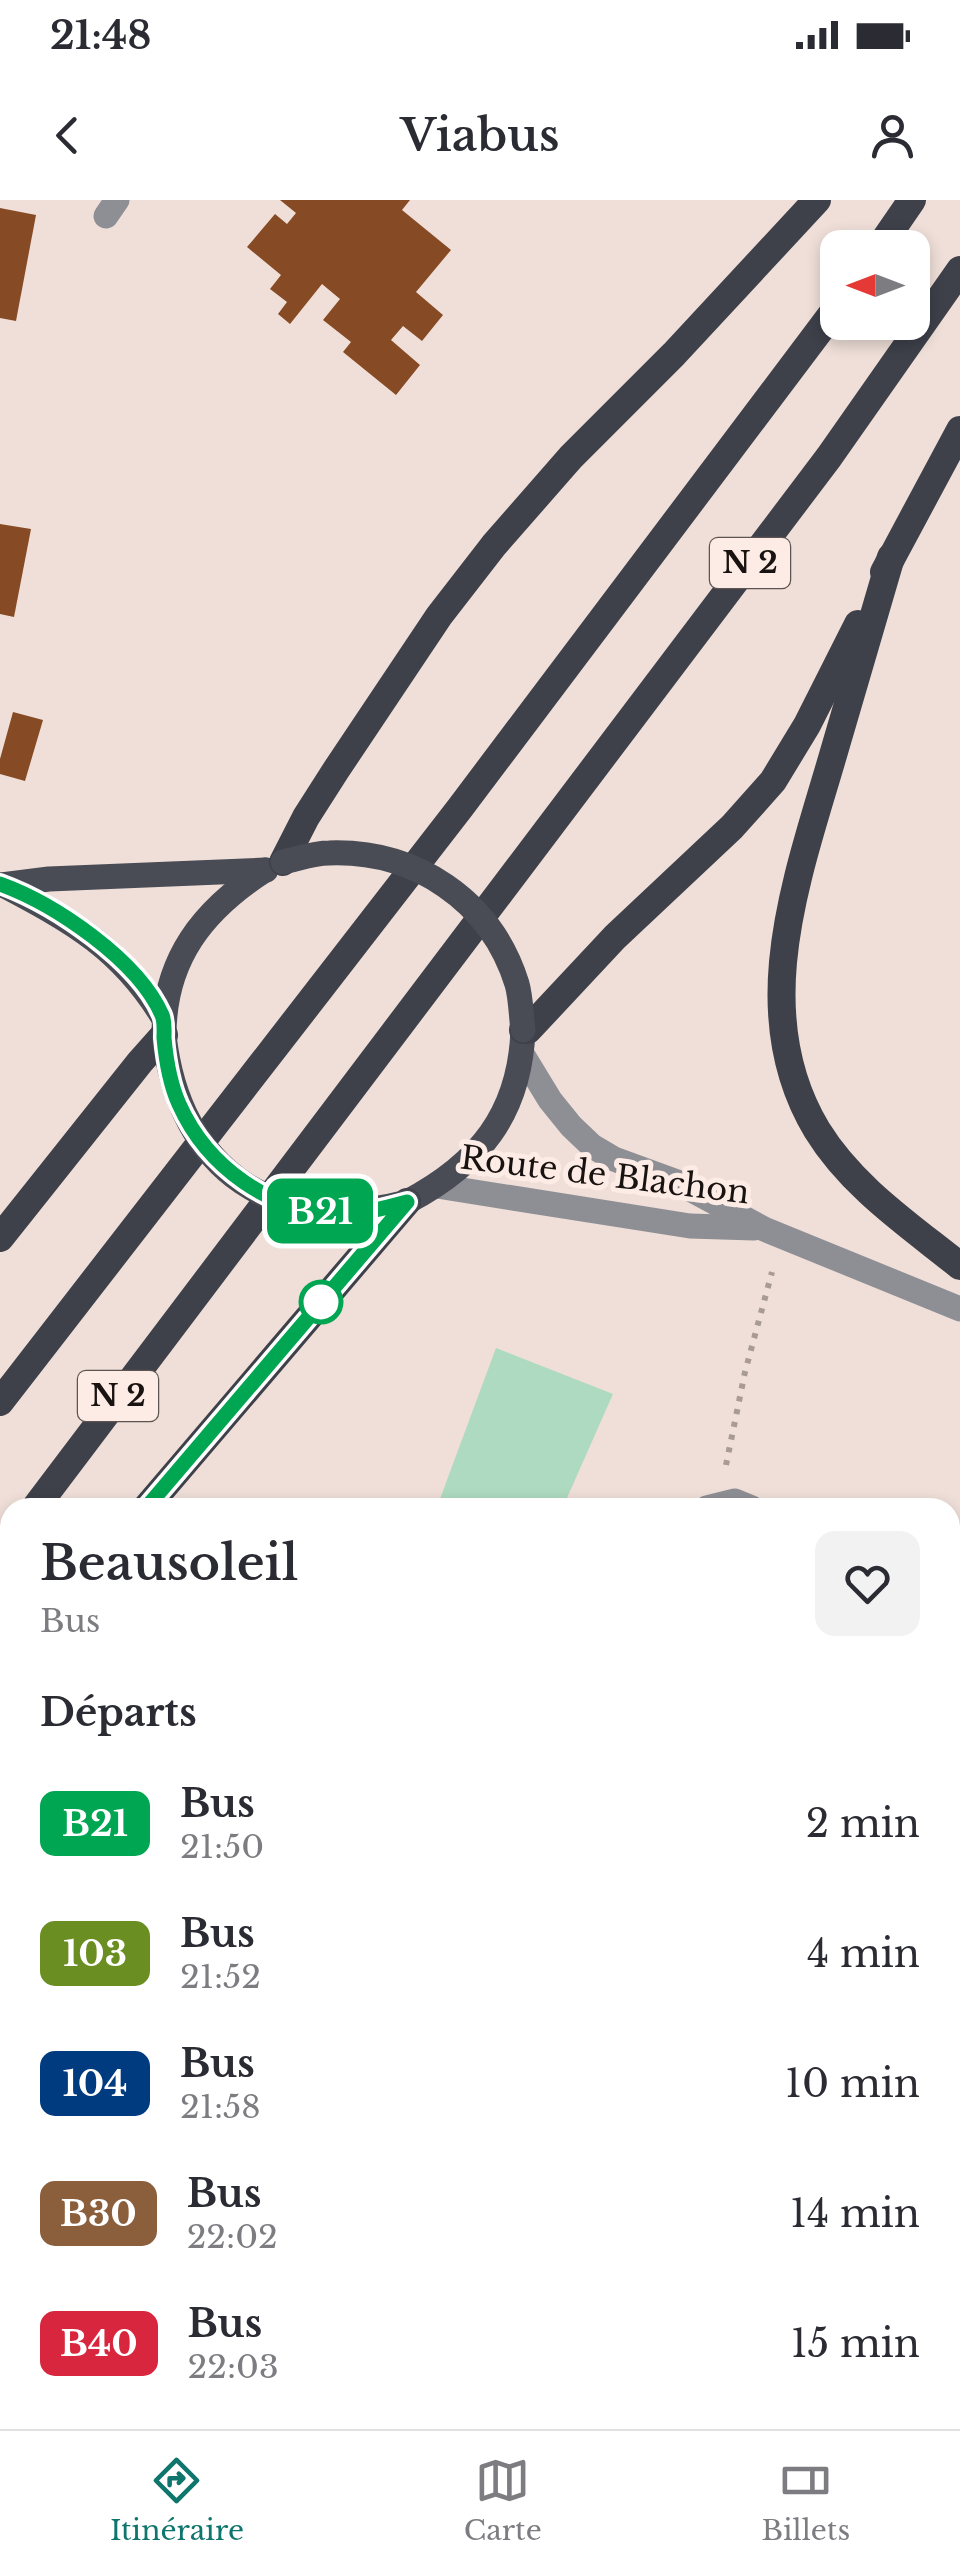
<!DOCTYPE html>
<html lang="fr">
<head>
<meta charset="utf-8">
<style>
	body { margin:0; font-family:"Libre Baskerville",serif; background:#f2f2f3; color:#2b2b33; height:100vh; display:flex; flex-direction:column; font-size:38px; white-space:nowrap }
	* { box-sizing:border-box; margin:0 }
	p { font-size:32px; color:#7c7c81 }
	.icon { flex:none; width:55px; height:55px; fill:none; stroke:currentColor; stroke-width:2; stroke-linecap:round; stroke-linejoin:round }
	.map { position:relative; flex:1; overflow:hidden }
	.drawer { position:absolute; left:0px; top:1298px; width:960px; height:932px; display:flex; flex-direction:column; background:#fff; border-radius:30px 30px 0 0; box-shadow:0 5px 15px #0003 }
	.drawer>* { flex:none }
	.badge { padding:0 20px; border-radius:15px; font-size:35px; line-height:65px }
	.needle { width:65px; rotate:270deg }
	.fabs { position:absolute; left:820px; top:30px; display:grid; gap:20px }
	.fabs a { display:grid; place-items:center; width:110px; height:110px; border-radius:20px; background:#fff; box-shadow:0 5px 15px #0003; font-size:50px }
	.map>.badge { position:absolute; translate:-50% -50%; box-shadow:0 0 0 5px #fff }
	h2 { padding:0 40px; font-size:38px; line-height:90px }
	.round { display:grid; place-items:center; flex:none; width:105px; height:105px; border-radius:20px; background:#f2f2f3 }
	.headline { display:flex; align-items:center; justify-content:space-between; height:170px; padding:0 40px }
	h1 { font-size:48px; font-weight:600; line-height:75px }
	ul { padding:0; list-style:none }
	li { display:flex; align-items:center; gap:30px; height:130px; padding:0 40px }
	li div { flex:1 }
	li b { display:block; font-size:38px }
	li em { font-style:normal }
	li .badge { min-width:110px; font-weight:700; text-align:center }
	.status { display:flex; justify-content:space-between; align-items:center; height:70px; padding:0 50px; background:#fff; direction:ltr }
	.status svg { height:28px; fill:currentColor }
	header { display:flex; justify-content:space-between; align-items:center; height:130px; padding:0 40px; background:#fff; font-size:45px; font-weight:600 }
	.menu { display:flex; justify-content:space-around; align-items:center; height:140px; border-top:2px solid #e1e1e2; background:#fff; font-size:28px; color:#7c7c81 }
	.menu a { display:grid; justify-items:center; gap:5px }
	.menu .current { color:#0f766e }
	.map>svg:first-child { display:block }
	.green { fill:#addac0 }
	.building { fill:#864b24 }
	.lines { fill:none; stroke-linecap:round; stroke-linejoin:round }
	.path { stroke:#a89b96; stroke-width:6; stroke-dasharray:5 8; stroke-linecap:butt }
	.service { stroke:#8e8f95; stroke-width:25 }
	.minor { stroke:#8e8f95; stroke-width:25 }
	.tertiary { stroke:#8e8f95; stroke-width:25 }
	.primary { stroke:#494b55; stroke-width:25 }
	.trunk { stroke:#3e404a; stroke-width:28 }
	.primary-bridge { stroke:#494b55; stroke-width:25 }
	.line-casing { stroke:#fff; stroke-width:22 }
	.line { stroke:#00a651; stroke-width:15 }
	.stop-dot { fill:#fff; stroke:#00a651; stroke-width:5 }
	.labels { text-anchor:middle; stroke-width:10; stroke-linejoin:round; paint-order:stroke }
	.shield { fill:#fdece5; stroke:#5d5350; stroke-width:2.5 }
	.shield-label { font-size:30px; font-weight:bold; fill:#181210 }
	.street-label { font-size:32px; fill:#181210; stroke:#fdece5 }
</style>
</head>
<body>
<div class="status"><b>21:48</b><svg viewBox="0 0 49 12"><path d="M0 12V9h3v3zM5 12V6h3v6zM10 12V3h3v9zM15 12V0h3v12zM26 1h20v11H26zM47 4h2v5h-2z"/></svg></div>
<header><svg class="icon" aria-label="back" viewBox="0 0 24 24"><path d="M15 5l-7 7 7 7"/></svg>Viabus<svg class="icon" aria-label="person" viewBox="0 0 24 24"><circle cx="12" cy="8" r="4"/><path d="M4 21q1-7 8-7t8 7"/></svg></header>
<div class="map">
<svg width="960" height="2229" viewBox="0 0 960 2229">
	<rect width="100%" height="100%" fill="#efdfd8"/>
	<polygon class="green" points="496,1148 613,1194 563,1307 437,1307"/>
	<g class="building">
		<polygon points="280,0 410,0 402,10 451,50 416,92 443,115 422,141 403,126 391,140 420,165 396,195 343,152 351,142 323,120 340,99 322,84 290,124 278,114 287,102 270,89 281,75 247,47 275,14 287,24 296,13"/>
		<polygon points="0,8 36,15 16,121 0,118"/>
		<polygon points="0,324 31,329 14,417 0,414"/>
		<polygon points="13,512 43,520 25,581 0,574 0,559"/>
		<polygon points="689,2220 783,2220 780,2229 686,2229"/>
	</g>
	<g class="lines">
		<polyline class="path" points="726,1265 745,1172 772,1072"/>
		<g class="service">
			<polyline points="707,1308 735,1301 752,1308"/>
			<polyline points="950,1391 960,1395"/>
			<polyline points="0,1796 10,1810"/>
			<polyline points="408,2220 424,2229"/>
		</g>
		<g class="minor">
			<polyline points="106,16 117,0"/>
			<polyline points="950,1681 960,1674"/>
			<polyline points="544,2229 548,2220"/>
		</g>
		<g class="tertiary">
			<polyline points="522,854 550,900 571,926 592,946 614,959 677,982 764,1029 960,1109"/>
			<polyline points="437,986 690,1026 754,1028"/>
		</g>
		<g class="primary">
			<polyline points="0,685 49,679 266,670"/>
			<path d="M 3,685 C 73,722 122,749 164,819"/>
			<path d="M 164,835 C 164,759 203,710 265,670"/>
			<path d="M 407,1002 C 479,964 520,914 523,830"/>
		</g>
		<g class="trunk">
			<polyline points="879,48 912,0"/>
			<path d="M 891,357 C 871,425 851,494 831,562 C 796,681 747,814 817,930 C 852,987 909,1025 960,1066"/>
			<polyline points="884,372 960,230"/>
			<polyline points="283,662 306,617 336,570 439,416 494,345 571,257 674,154 817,0"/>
			<polyline points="523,830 528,830 615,737 732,627 773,581 807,525 858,424"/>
			<polyline points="0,1038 140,862 164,835"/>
			<polyline points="0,1202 460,608 838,106"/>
			<polyline points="35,1308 829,257 960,70"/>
			<polyline points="146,1308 407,1002"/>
			<polyline points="0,1355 10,1341"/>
			<polyline points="0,1478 10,1467"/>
		</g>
		<g class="primary-bridge">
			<path d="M 283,662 C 298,659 313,653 329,653 C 415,650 491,700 517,784 C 521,798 521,815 523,830"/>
			<path d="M 164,835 C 179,971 276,1036 407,1002"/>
		</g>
	</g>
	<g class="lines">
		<defs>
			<path id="line" d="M 0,684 C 55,704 138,760 162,815 C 165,822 164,830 164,838 C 166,860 170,884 179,904 C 207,967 270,1012 340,1014 C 363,1014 385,1008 407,1002 L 146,1308"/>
		</defs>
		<use href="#line" class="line-casing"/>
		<use href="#line" class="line"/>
	</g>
	<circle class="stop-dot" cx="321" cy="1102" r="20"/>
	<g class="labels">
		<g class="shield">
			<rect x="710" y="338" width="80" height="50" rx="8"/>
			<rect x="78" y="1171" width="80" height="50" rx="8"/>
		</g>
		<g class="shield-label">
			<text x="750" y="373">N 2</text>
			<text x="118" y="1206">N 2</text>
		</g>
		<g class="street-label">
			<text transform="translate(605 975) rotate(7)" y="11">Route de Blachon</text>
		</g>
	</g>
</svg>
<div class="fabs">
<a><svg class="needle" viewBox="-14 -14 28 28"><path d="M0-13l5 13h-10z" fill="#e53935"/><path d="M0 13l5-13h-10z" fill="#7c7c81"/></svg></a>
</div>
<b class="badge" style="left:320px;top:1011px;background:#00a651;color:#fff">B21</b>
<section class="drawer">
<div class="headline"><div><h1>Beausoleil</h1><p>Bus</p></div><a class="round"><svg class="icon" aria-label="heart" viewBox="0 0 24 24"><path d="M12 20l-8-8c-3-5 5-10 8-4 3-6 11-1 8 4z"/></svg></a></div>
<h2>Départs</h2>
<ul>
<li><span class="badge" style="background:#00a651;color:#fff">B21</span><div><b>Bus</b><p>21:50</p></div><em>2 min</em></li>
<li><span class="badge" style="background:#6b8e23;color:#fff">103</span><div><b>Bus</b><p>21:52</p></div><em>4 min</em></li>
<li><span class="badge" style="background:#003b80;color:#fff">104</span><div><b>Bus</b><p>21:58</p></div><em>10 min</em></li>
<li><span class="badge" style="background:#8b5e3c;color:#fff">B30</span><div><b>Bus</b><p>22:02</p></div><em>14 min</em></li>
<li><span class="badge" style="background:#d7263d;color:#fff">B40</span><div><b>Bus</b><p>22:03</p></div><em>15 min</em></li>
</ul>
</section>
</div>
<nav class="menu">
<a class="current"><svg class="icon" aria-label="directions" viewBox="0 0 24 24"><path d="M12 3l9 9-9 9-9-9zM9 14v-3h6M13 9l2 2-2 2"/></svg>Itinéraire</a>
<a><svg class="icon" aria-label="map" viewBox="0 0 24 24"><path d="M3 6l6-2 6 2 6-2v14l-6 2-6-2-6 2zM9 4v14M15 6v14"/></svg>Carte</a>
<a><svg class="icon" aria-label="tickets" viewBox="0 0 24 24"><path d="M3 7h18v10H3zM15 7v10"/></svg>Billets</a>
</nav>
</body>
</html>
